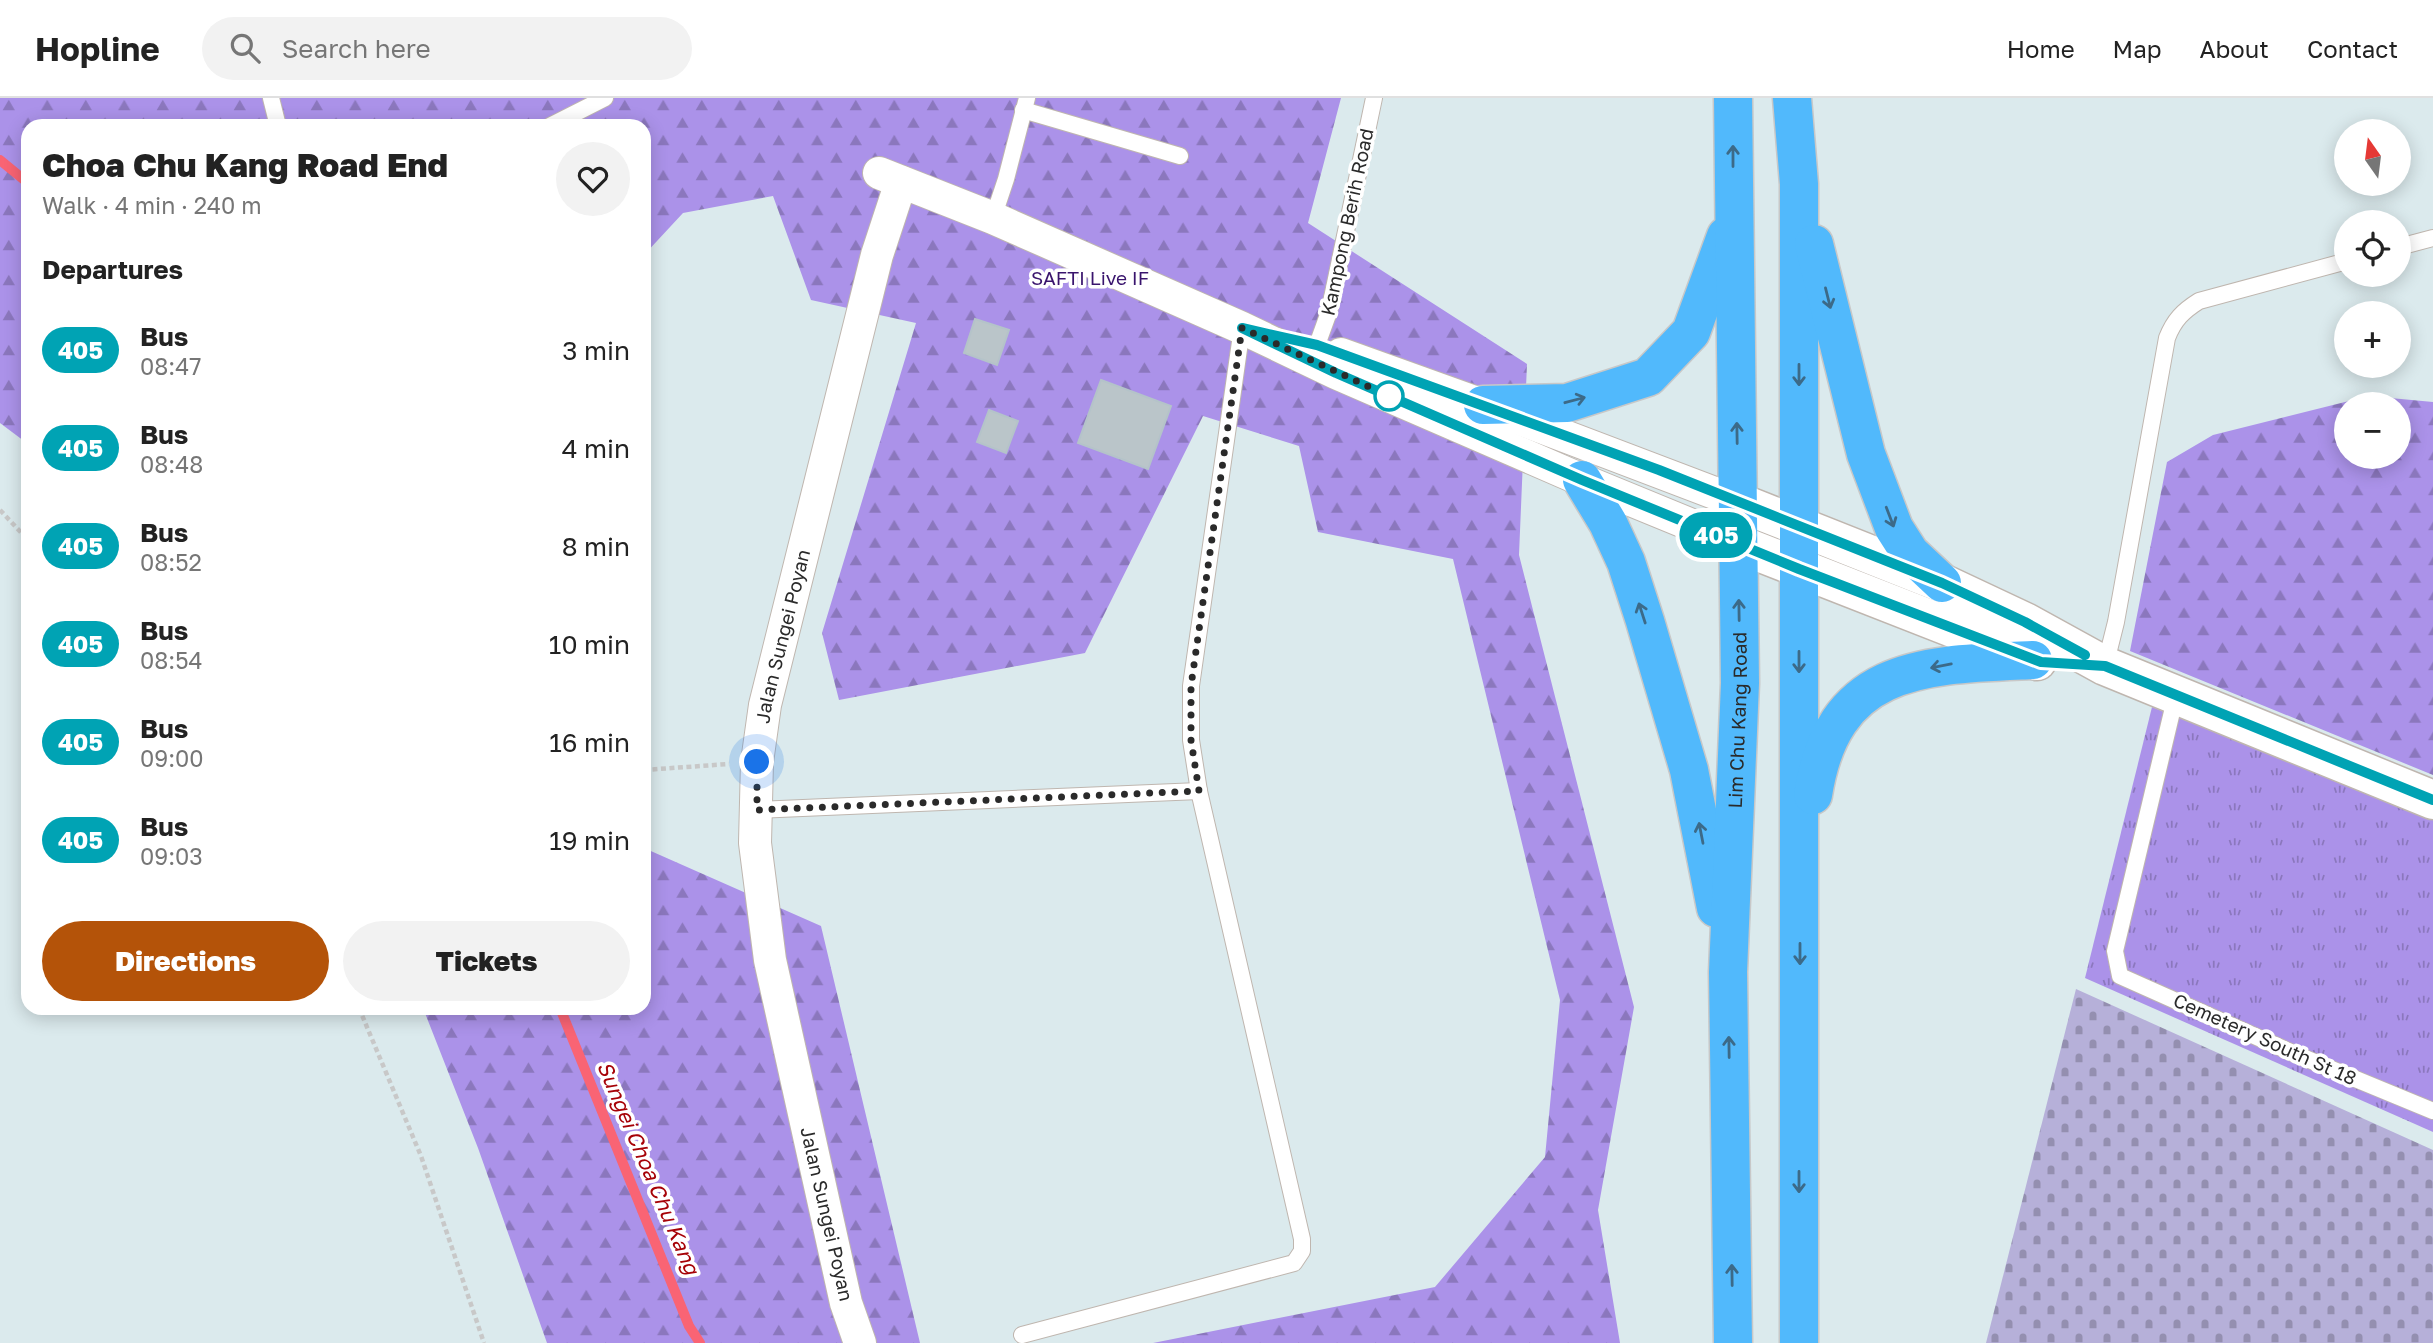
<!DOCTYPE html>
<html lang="en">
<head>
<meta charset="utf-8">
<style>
	body { margin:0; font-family:"Golos Text",sans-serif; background:#f2f2f2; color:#222; height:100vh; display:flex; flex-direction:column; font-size:26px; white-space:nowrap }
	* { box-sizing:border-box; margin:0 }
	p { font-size:23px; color:#767676 }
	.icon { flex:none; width:38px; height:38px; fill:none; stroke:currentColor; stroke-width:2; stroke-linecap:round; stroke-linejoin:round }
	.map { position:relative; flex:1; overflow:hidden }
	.drawer { position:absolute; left:21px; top:21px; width:630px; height:896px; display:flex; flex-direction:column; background:#fff; border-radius:21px; box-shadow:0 4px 18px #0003 }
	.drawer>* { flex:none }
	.badge { padding:0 14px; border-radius:23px; font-size:24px; line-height:46px }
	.needle { width:46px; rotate:346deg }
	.tools { position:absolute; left:2334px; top:21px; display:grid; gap:14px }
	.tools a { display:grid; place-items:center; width:77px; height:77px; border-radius:50%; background:#fff; box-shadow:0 4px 18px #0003; font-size:35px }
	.you { position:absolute; width:35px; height:35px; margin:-18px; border:5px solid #fff; border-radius:50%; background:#1a73e8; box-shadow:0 0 0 10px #1a73e833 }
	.map>.badge { position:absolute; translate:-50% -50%; box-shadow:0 0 0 4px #fff }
	h2 { padding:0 21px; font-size:26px; line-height:63px }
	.round { display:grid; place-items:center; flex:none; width:74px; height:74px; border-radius:37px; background:#f2f2f2 }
	.headline { display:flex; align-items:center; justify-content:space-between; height:119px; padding:0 21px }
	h1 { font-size:33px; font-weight:800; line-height:52px }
	.action { display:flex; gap:14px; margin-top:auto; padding:14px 21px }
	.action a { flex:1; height:80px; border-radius:42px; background:#b45309; color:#fff; font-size:28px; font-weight:800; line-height:80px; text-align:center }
	.action a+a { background:#f2f2f2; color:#222 }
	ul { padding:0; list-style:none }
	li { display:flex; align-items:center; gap:21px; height:98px; padding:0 21px }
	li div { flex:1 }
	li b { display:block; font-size:26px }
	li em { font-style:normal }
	li .badge { min-width:77px; font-weight:700; text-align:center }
	header { display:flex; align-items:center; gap:42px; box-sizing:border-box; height:98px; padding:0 35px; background:#fff; border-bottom:2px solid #e0e0e0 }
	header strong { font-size:33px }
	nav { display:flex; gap:38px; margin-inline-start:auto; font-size:24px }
	.search { width:490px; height:63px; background:#f2f2f2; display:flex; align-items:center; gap:18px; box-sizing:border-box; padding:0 24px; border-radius:38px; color:#767676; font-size:26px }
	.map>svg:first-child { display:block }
	.grass { fill:url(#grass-tufts) }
	.forest { fill:url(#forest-firs); fill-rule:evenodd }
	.cemetery { fill:url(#cemetery-stones) }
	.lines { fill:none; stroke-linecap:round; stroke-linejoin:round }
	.stream { stroke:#f96474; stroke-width:10 }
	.building { fill:#bac5c9; stroke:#b4c3c9; stroke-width:2 }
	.lane-casing { stroke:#bfb6af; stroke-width:18 }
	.street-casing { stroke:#bfb6af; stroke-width:34 }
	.secondary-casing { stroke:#bfb6af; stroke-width:41 }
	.primary-casing { stroke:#c8c8c8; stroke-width:41 }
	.path { stroke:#c8c8c8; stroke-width:4.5; stroke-dasharray:5 3.5; stroke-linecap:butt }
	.lane { stroke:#fff; stroke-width:16 }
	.street { stroke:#fff; stroke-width:32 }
	.secondary { stroke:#fff; stroke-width:38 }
	.primary { stroke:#51b9fc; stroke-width:38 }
	.oneway { stroke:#3c6a88 }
	.line-casing { stroke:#fff; stroke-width:16 }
	.line { stroke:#00a3b4; stroke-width:10 }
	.walk { stroke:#2a2a2a; stroke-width:7; stroke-dasharray:0 12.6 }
	.stop-dot { fill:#fff; stroke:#00a3b4; stroke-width:3.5 }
	.labels { text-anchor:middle; stroke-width:7; stroke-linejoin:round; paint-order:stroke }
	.street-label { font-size:19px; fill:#2a2a2a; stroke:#fff }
	.park-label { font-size:19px; fill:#39146d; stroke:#fff }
	.water-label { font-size:21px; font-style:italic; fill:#a60207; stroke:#fff }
</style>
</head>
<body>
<header>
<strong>Hopline</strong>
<div class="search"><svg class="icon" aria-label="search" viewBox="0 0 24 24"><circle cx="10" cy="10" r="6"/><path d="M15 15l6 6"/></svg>Search here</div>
<nav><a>Home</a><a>Map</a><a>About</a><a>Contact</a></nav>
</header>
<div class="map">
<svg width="2433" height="1245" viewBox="0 0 2433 1245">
	<defs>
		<pattern id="grass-tufts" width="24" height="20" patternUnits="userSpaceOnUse" patternTransform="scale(1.75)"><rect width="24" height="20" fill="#ab92e9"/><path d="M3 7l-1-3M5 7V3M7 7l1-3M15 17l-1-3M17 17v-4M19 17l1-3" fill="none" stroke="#8b77bd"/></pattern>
		<pattern id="forest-firs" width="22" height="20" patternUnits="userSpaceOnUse" patternTransform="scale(1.75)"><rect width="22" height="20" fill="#ab92e9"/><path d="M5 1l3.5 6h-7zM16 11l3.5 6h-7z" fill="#8b77bd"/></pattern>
		<pattern id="cemetery-stones" width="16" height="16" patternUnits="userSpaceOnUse" patternTransform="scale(1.75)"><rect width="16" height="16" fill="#b6b0d9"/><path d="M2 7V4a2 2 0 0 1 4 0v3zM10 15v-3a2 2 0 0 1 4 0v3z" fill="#948fb0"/></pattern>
	</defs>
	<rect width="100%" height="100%" fill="#dbeaed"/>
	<polygon class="grass" points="2152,609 2433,720 2433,1034 2085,880"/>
	<g class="forest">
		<polygon points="0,0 1341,0 1308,125 1527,266 1519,457 1634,909 1598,1112 1620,1245 1153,1245 1435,1189 1545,1059 1560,902 1453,461 1318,434 1299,348 1203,318 1085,555 839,602 822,535 916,225 811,202 773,98 683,115 644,157 644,28 28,28 28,346 0,325"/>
		<path d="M 2369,298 L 2433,304 L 2433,677 L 2130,553 L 2167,364 L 2213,337 ZM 2347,306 L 2399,306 L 2399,359 L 2347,359 Z"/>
		<polygon points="644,750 821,828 920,1245 547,1245 478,1050 423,910 644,910"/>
	</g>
	<polygon class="cemetery" points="2076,891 2433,1052 2433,1245 1986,1245"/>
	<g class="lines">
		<g class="stream">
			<polyline points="0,62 28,85"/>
			<polyline points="560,910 689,1228 700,1245"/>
		</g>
	</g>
	<g class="building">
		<polygon points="975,221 1009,232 997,267 964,255"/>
		<polygon points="1101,282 1171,308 1148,371 1078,345"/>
		<polygon points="989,312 1018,323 1006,355 977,344"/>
	</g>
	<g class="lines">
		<defs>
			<g id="lane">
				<polyline points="271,0 278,28"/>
				<polyline points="1023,12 1180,58"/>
				<polyline points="550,28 605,0"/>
				<polyline points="993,120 1006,81 1027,0"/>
				<polyline points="2399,149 2433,140"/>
				<polyline points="1317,247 1329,214 1374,0"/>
				<path d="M 2105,568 L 2116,524 L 2167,240 C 2174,222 2183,213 2199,203 L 2347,163"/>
				<polyline points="2176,597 2115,853 2120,878 2295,956 2433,1013"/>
				<polyline points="757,712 1199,693"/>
				<polyline points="1022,1237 1294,1165 1302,1153 1302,1141 1199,693 1191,642 1191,588 1242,230"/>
			</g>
			<g id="street">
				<polyline points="879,75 993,120 1242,230 1336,275 1582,382 1738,446"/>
				<polyline points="1341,256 1483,307 1738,404"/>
				<path id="s1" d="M 860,1245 L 846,1205 L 770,862 L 755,745 L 757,664 L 765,607 L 877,157 L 901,84"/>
			</g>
			<g id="secondary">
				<polyline points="1738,404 1942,485 2025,524 2105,568 2433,702"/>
				<polyline points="1738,446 2037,563"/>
			</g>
			<g id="primary">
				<polyline points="1792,0 1799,86 1799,1245"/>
				<polyline points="1814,146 1866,356 1894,430 1910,455 1942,485"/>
				<polyline points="1483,307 1567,305 1648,279 1691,234 1726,138"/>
				<polyline points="1582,382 1608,425 1626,464 1645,523 1689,672 1716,810"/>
				<path d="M 1813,697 C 1833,566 1924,567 2033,562"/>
				<path id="s2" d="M 1733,1245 L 1728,874 L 1740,585 L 1733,0"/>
			</g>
		</defs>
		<use href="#lane" class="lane-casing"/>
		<use href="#street" class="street-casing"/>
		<use href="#secondary" class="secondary-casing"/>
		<use href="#primary" class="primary-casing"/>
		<g class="path">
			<polyline points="0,412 28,442"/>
			<polyline points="644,672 729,666"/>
			<polyline points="359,910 421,1058 484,1245"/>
		</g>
		<use href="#lane" class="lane"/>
		<use href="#street" class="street"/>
		<use href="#secondary" class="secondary"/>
		<use href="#primary" class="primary"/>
	</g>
	<defs><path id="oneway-shaft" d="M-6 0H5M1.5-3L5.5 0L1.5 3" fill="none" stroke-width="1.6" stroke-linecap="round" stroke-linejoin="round" transform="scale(1.75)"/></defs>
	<g class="oneway">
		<use href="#oneway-shaft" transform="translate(1733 58) rotate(-90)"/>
		<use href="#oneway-shaft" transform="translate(1828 200) rotate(76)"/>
		<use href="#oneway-shaft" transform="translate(1799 277) rotate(90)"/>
		<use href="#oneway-shaft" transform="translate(1575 302) rotate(-15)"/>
		<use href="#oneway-shaft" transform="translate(1737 335) rotate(-91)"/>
		<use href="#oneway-shaft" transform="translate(1890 419) rotate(69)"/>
		<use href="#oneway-shaft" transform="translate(1739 512) rotate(-91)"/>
		<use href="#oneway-shaft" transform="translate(1642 515) rotate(-108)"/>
		<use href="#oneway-shaft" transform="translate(1799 564) rotate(90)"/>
		<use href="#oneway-shaft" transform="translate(1941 568) rotate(169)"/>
		<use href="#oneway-shaft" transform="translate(1701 735) rotate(-101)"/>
		<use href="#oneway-shaft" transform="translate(1800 856) rotate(90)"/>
		<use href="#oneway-shaft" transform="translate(1729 949) rotate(-91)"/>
		<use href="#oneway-shaft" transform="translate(1799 1084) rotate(90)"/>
		<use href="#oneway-shaft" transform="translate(1732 1177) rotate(-91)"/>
	</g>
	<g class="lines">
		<defs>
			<polyline id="line" points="2085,557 2025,524 1942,485 1659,372 1317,247 1242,230 1336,275 1582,382 1799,471 2041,564 2105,568 2433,702"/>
		</defs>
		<use href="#line" class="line-casing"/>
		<use href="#line" class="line"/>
		<polyline class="walk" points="757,664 757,712 1199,693 1191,642 1191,588 1242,230 1389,298"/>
	</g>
	<circle class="stop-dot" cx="1389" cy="298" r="14"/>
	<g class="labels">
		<g class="street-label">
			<text transform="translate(1347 124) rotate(-78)" y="7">Kampong Berih Road</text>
			<text dy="7" stroke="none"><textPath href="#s1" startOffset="721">Jalan Sungei Poyan</textPath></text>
			<text dy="7" stroke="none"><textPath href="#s2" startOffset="623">Lim Chu Kang Road</textPath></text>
			<text transform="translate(2265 941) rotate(24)" y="7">Cemetery South St 18</text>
			<text transform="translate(827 1116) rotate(77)" y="7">Jalan Sungei Poyan</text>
		</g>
		<g class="park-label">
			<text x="1090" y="187">SAFTI Live IF</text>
		</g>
		<g class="water-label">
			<text transform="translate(648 1070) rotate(67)" y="7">Sungei Choa Chu Kang</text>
		</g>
	</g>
</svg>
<div class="tools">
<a><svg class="needle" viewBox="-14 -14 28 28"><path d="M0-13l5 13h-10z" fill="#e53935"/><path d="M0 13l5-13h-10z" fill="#767676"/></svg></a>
<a><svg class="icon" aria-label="locate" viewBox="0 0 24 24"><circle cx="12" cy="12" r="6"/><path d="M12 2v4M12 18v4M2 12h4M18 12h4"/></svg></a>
<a>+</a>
<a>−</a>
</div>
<div class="you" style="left:757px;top:664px"></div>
<b class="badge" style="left:1716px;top:437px;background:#00a3b4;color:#fff">405</b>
<section class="drawer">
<div class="headline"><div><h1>Choa Chu Kang Road End</h1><p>Walk · 4 min · 240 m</p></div><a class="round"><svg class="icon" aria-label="heart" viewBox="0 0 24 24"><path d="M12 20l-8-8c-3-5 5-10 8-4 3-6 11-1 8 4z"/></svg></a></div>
<h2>Departures</h2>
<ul>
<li><span class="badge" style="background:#00a3b4;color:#fff">405</span><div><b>Bus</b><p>08:47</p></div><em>3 min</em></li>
<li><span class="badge" style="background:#00a3b4;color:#fff">405</span><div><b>Bus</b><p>08:48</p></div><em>4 min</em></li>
<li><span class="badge" style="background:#00a3b4;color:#fff">405</span><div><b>Bus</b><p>08:52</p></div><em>8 min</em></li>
<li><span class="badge" style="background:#00a3b4;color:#fff">405</span><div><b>Bus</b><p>08:54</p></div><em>10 min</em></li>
<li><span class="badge" style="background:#00a3b4;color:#fff">405</span><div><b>Bus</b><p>09:00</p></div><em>16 min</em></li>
<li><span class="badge" style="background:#00a3b4;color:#fff">405</span><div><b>Bus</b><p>09:03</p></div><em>19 min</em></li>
</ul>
<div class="action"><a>Directions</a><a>Tickets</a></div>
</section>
</div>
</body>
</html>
